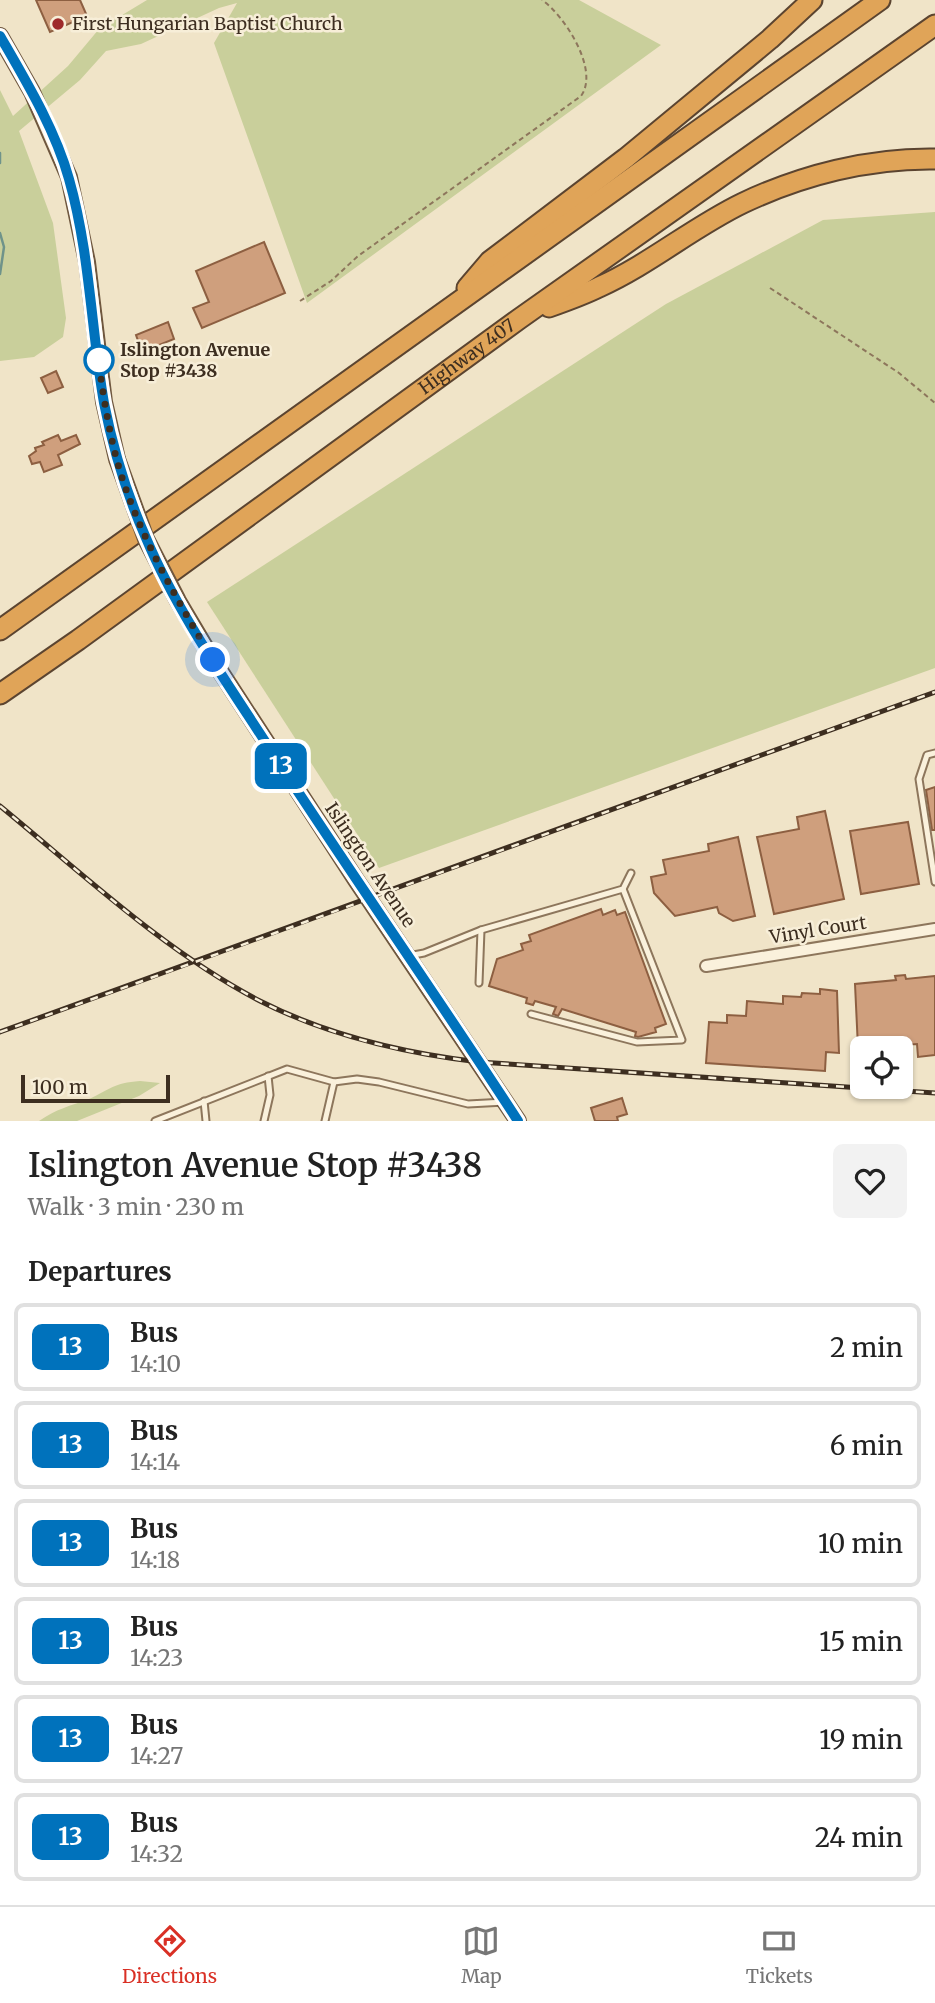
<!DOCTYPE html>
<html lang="en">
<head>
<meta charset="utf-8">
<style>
	body { margin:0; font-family:Merriweather,serif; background:#f2f2f2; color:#222; height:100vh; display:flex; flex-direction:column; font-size:26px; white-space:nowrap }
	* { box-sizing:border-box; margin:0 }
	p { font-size:23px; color:#767676 }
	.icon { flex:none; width:38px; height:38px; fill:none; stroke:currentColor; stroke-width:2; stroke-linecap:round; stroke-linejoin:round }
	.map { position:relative; height:1121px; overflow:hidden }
	.panel { display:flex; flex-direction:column; background:#fff; flex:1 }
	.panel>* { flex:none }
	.badge { padding:0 14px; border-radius:10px; font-size:24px; line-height:46px }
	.controls { position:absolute; left:850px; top:1036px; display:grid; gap:14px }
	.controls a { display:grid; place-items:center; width:63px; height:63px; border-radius:10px; background:#fff; box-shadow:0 2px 5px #0004; font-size:35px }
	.scale { position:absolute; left:21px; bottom:18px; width:149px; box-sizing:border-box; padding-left:7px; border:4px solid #3d2e20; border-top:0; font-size:19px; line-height:24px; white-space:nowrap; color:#3d2e20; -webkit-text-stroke:5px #f7eed8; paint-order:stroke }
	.you { position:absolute; width:35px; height:35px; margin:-18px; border:5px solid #fff; border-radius:50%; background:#1a73e8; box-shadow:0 0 0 10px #1a73e833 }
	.map>.badge { position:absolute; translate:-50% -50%; box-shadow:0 0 0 4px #fff }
	h2 { padding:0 28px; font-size:26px; line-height:63px }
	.round { display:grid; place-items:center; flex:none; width:74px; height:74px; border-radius:10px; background:#f2f2f2 }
	.summary { display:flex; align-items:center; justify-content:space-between; height:119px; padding:0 28px }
	h1 { font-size:33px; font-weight:600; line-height:52px }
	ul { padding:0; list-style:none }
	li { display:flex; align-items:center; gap:21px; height:88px; margin:0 14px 10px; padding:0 14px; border:4px solid #e0e0e0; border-radius:10px }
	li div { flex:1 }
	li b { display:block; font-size:26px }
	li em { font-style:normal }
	li .badge { min-width:77px; font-weight:700; text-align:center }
	.tab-bar { display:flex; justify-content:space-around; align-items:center; height:98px; border-top:2px solid #e0e0e0; background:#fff; font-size:19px; color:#767676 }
	.tab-bar a { display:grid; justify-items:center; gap:4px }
	.tab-bar .selected { color:#d93025 }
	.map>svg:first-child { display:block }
	.green { fill:#c9cf9b }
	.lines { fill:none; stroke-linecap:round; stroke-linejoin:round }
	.stream { stroke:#6f938a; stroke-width:2.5 }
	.building { fill:#cf9f7d; stroke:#8d5f41; stroke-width:2 }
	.service-casing { stroke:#8d765c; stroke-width:9 }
	.minor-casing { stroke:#8d765c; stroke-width:14 }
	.secondary-casing { stroke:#6f573f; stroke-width:18 }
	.motorway-casing { stroke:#5b4430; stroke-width:23 }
	.path { stroke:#8d765c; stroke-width:2; stroke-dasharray:5 3.5; stroke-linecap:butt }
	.service { stroke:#faf1dc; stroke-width:5 }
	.minor { stroke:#faf1dc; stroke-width:10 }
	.secondary { stroke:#faf1dc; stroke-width:14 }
	.motorway { stroke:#e0a458; stroke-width:19 }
	.rail-casing { stroke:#3d2e20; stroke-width:5 }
	.rail { stroke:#f7eed8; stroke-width:2.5; stroke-dasharray:8; stroke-linecap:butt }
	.secondary-bridge-casing { stroke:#6f573f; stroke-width:18; stroke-linecap:butt }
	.secondary-bridge { stroke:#faf1dc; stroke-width:14 }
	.line-casing { stroke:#fff; stroke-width:16 }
	.line { stroke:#0072bc; stroke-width:10 }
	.walk { stroke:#3d2e20; stroke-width:7; stroke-dasharray:0 12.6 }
	.poi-dot { fill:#9e2a2b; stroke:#f7eed8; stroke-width:2.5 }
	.stop-dot { fill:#fff; stroke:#0072bc; stroke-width:3.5 }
	.labels { text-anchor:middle; stroke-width:5; stroke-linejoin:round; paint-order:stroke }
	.poi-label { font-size:18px; fill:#3d2e20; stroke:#f7eed8; text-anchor:start }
	.stop-label { font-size:18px; font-weight:bold; fill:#3d2e20; stroke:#f7eed8; text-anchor:start }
	.street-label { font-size:18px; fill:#3d2e20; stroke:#f7eed8 }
</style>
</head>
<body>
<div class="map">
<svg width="935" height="1121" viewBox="0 0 935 1121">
	<rect width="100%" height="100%" fill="#f0e4c8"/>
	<g class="green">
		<polygon points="147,0 579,0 661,45 307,303 214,43 237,3 219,8 141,44 106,51 80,80 19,131 53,223 66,318 63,337 34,357 0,361 0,90 13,116 68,66 99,29"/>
		<polygon points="935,212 935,668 379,868 207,602 666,304 823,220"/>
		<path d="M 140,1081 L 160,1083 L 139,1096 L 77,1121 L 39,1121 C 56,1109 70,1106 89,1099 C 111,1089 113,1083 140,1081 Z"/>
	</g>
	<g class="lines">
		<g class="stream">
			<polyline points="0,153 0,163"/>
			<polyline points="0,233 4,247 0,274"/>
		</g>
	</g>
	<g class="building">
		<polygon points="36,0 80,0 87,16 50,32"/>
		<polygon points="264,242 285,293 202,328 193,308 209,302 196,271"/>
		<polygon points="168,322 174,339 142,352 136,335"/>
		<polygon points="56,371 63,387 48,393 41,378"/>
		<polygon points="58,435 61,441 76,435 80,444 58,455 62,465 44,472 40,462 32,464 29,456 36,451 35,448 44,445 42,442"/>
		<polygon points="935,787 935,830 932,830 926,790"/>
		<polygon points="825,811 844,899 774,914 757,837 799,829 797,817"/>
		<polygon points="908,822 919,884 861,894 850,831"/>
		<polygon points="738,837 755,916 733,921 719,913 717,907 675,916 654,893 651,877 666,874 663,860 709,851 708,844"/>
		<polygon points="601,909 603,915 615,910 617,915 625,912 666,1024 655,1028 656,1032 638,1037 635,1036 636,1032 562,1009 558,1016 553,1014 556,1007 535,1001 533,1005 526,1003 527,998 489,986 497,959 523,950 521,944 531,941 529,935"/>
		<polygon points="905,975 906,979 935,976 935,1055 918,1057 917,1044 858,1048 855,984 896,980 895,976"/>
		<polygon points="820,989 837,991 839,1053 826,1052 825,1071 706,1063 709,1022 727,1023 727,1015 746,1016 747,1001 783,1004 783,996 801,997 802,993 820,994"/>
		<polygon points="622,1098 627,1114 617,1117 618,1121 595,1121 591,1108"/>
	</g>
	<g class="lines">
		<defs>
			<g id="service">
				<polyline points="935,753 927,755 919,779 935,882"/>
				<polyline points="408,956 424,953 481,930 623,889 631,873"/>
				<polyline points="479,983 481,930"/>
				<polyline points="531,1014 637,1042 682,1040 623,889"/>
				<polyline points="204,1101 206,1121"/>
				<polyline points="155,1121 287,1069 334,1082 357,1079 379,1082 468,1104 505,1102"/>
				<polyline points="264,1121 270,1095 268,1076"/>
				<polyline points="325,1121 334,1082"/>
			</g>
			<polyline id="minor" points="706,966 935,929"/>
			<g id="secondary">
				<polyline points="0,36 32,92 69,177 87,262 104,402 117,459"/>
				<polyline points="213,660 356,880 518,1121"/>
			</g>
			<g id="motorway">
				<polyline points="467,288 490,261 626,158 770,39 812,0"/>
				<path d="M 549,307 C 566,301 583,295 599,287 C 650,264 693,227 743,203 C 802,175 869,158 935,159"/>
				<polyline points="0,630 880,0"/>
				<path id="s1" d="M 0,694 L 78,640 L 519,319 L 935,25"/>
			</g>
		</defs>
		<use href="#service" class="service-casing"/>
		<use href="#minor" class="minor-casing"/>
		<use href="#secondary" class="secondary-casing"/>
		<use href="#motorway" class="motorway-casing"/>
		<g class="path">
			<polyline points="770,288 899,373 935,403"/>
			<path d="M 300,301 L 331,281 L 358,256 L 581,96 C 600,70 564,15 542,0"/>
		</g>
		<use href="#service" class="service"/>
		<use href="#minor" class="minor"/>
		<use href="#secondary" class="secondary"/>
		<use href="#motorway" class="motorway"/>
		<defs>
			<g id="rail">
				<path d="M 0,806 C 83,874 164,951 260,1001 C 329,1036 403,1053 479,1062 L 935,1093"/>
				<path d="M 0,1032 C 312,921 623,805 935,692"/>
			</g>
		</defs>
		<use href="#rail" class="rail-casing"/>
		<use href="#rail" class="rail"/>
		<defs>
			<polyline id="secondary-bridge" points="117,459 146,539 178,601 213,660"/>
		</defs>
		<use href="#secondary-bridge" class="secondary-bridge-casing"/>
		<use href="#secondary-bridge" class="secondary-bridge"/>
	</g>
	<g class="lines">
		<defs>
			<path id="line" d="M 0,36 C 26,81 55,129 69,179 C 90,253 91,329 104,403 C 113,449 127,495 146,538 C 177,612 226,681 270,749 C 351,874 437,996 518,1121"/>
		</defs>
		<use href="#line" class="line-casing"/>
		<use href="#line" class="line"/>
		<path class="walk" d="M 99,360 L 97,351 C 102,386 107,422 116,457 C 135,529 175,596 213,660"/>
	</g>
	<circle class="poi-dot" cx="58" cy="24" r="7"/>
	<circle class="stop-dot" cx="99" cy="360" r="14"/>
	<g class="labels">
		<g class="poi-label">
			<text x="72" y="30">First Hungarian Baptist Church</text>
		</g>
		<g class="stop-label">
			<text x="120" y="356">Islington Avenue<tspan x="120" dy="21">Stop #3438</tspan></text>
		</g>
		<g class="street-label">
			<text dy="6" stroke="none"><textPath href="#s1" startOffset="576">Highway 407</textPath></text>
			<text transform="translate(370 865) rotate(56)" y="6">Islington Avenue</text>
			<text transform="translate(818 930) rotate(-9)" y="6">Vinyl Court</text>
		</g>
	</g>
</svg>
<div class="controls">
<a><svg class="icon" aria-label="locate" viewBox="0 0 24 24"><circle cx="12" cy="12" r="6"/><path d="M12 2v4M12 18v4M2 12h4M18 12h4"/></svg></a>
</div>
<div class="scale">100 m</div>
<div class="you" style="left:213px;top:660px"></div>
<b class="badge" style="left:281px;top:766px;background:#0072bc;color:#fff">13</b>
</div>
<section class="panel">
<div class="summary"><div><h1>Islington Avenue Stop #3438</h1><p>Walk · 3 min · 230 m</p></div><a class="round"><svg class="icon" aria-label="heart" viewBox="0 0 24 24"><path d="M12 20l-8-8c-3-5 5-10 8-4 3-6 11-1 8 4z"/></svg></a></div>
<h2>Departures</h2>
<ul>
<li><span class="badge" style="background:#0072bc;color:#fff">13</span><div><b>Bus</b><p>14:10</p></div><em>2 min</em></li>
<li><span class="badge" style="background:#0072bc;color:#fff">13</span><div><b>Bus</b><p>14:14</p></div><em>6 min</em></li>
<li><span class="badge" style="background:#0072bc;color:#fff">13</span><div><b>Bus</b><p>14:18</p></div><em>10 min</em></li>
<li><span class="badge" style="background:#0072bc;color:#fff">13</span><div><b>Bus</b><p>14:23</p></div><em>15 min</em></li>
<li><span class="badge" style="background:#0072bc;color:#fff">13</span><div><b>Bus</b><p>14:27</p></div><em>19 min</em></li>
<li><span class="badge" style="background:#0072bc;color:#fff">13</span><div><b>Bus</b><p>14:32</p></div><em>24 min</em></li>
</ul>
</section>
<nav class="tab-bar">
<a class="selected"><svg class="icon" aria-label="directions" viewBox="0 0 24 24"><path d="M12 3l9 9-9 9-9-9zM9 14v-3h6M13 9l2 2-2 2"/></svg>Directions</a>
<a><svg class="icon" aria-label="map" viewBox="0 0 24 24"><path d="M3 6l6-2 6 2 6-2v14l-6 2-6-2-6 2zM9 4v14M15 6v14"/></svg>Map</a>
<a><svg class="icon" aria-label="tickets" viewBox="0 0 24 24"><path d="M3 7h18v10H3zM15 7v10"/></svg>Tickets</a>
</nav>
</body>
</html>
